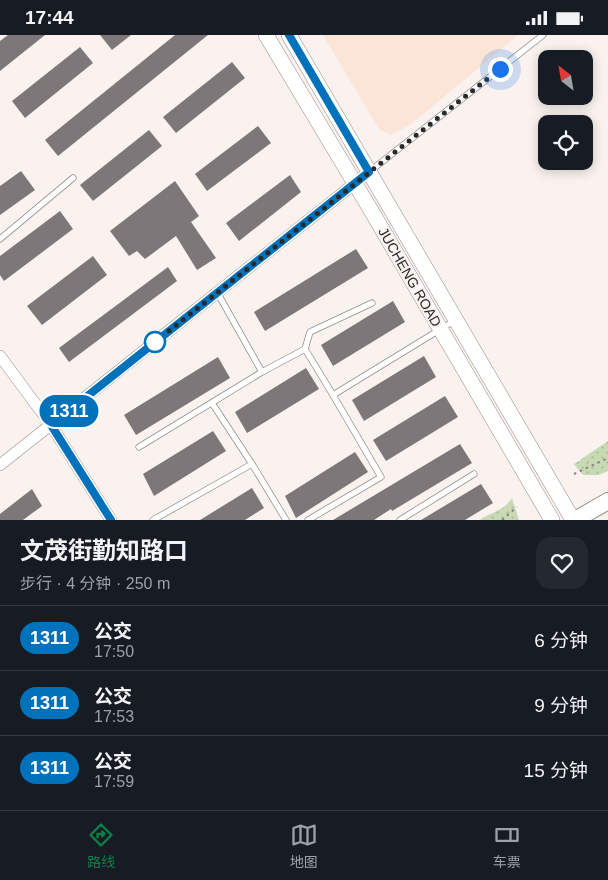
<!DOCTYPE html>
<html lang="zh">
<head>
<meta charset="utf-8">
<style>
	body { margin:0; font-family:Arial,"Noto Sans SC",sans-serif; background:#242831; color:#f1f3f6; height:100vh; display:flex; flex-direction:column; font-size:19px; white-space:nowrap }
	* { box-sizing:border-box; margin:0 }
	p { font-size:16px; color:#9ea1a6 }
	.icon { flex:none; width:28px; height:28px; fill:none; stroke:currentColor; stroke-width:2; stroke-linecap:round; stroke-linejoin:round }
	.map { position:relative; height:485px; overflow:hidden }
	.side { display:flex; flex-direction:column; background:#171b24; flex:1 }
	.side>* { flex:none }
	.badge { padding:0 10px; border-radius:16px; font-size:18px; line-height:32px }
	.needle { width:32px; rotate:329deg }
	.tools { position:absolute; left:538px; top:15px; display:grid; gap:10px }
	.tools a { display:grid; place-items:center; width:55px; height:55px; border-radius:10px; background:#171b24; box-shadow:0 2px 12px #0003; font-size:25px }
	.you { position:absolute; width:25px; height:25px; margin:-12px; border:4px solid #fff; border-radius:50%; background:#1a73e8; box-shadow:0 0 0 8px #1a73e833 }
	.map>.badge { position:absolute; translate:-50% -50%; box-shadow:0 0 0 2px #fff }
	.round { display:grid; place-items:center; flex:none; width:52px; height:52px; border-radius:15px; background:#242831 }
	.headline { display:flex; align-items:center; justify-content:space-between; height:85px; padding:0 20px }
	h1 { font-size:24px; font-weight:700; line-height:38px }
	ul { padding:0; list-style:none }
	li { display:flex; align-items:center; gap:15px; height:65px; padding:0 20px; border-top:1px solid #363941 }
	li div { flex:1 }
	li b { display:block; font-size:19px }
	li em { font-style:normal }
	li .badge { min-width:55px; font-weight:700; text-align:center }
	.status { display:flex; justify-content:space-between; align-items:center; height:35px; padding:0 25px; background:#171b24; direction:ltr }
	.status svg { height:14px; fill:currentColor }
	.dock { display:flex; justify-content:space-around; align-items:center; height:70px; border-top:1px solid #363941; background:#171b24; font-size:14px; color:#9ea1a6 }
	.dock a { display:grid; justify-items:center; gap:2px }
	.dock .current { color:#0b8043 }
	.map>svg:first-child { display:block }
	.commercial { fill:#fae5d7 }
	.grass { fill:url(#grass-dots) }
	.building { fill:#7d7779 }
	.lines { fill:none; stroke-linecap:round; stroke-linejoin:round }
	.service-casing { stroke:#958e8b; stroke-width:7 }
	.minor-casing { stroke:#958e8b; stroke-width:12 }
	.tertiary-casing { stroke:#958e8b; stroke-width:16 }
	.secondary-casing { stroke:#958e8b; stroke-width:18 }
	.path { stroke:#888482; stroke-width:2; stroke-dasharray:2.5 4; stroke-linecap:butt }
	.service { stroke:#fff; stroke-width:5.5 }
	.minor { stroke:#fff; stroke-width:11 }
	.tertiary { stroke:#fff; stroke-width:15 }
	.secondary { stroke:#fff; stroke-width:16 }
	.line-casing { stroke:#fff; stroke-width:11 }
	.line { stroke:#0072bc; stroke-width:8 }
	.walk { stroke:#2b2928; stroke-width:5; stroke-dasharray:0 9 }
	.stop-dot { fill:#fff; stroke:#0072bc; stroke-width:2.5 }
	.labels { text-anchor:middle; stroke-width:4.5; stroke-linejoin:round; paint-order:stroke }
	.street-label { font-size:14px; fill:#2b2928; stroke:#f9f2ef }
</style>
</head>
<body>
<div class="status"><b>17:44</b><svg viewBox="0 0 49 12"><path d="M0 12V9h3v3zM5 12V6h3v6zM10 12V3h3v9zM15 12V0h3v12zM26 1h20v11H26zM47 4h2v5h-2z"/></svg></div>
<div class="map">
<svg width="608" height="485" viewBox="0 0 608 485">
	<defs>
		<pattern id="grass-dots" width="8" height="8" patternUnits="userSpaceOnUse" patternTransform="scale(1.25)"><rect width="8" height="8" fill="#c8dab4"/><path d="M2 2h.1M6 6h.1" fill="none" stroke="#acbb9b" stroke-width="1.8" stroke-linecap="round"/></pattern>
	</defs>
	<rect width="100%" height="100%" fill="#f9f2ef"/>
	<polygon class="commercial" points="323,0 518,0 410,90 390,100 379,94"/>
	<g class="grass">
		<polygon points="608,406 608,436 599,440 583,440 574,429"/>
		<path d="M 512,463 L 519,485 L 480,485 C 491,477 504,476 512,463 Z"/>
	</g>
	<g class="building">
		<polygon points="8,0 45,0 0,36 0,6"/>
		<polygon points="100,0 131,0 112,15"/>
		<polygon points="175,0 208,0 58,121 45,105"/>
		<polygon points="80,12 93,28 25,83 12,66"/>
		<polygon points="232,27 245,43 176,98 163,82"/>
		<polygon points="258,91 271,108 207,156 195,139"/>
		<polygon points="149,95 162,111 93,166 80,150"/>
		<polygon points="21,136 35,155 0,180 0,151"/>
		<polygon points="290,140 301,157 239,206 226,188"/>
		<polygon points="175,146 199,181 191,187 216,223 197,235 176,201 145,224 137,216 129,221 110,196"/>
		<polygon points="60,176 73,194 4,246 0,240 0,221"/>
		<polygon points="356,214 368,233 265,296 254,277"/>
		<polygon points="93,221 107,240 42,290 27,271"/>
		<polygon points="168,232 177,246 69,327 59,313"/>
		<polygon points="393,266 405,287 333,331 321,310"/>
		<polygon points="424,321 436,342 364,386 352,365"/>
		<polygon points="218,322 230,343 136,400 124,380"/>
		<polygon points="306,333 319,354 247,398 235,377"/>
		<polygon points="445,361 458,382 386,426 373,405"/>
		<polygon points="213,396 226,416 154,461 143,439"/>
		<polygon points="460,409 472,428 392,476 391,474 374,485 333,485"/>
		<polygon points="355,417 368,437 296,483 285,461"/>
		<polygon points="481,449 493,468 465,485 421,485"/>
		<polygon points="252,453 264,473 245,485 200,485"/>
		<polygon points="32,454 42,471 23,485 0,485 0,479"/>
	</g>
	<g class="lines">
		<defs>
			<g id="service">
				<polyline points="369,137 543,0"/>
				<polyline points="0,204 73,143"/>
				<polyline points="305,314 333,360 454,286"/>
				<polyline points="262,337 305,314 310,297 372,268"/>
				<polyline points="212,368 252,429"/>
				<polyline points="139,412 262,337 217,257"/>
				<polyline points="153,485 252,429 286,485"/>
				<polyline points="308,485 381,442 333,360"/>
				<polyline points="400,485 474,439"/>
			</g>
			<g id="minor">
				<polyline points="0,321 51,390 111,485"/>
				<polyline points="0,430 369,137"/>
			</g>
			<g id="tertiary">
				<polyline points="266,0 372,177 552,485"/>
				<polyline points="289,0 573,485"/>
			</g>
			<polyline id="secondary" points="575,485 608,466"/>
		</defs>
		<use href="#service" class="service-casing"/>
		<use href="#minor" class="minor-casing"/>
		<use href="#tertiary" class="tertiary-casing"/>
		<use href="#secondary" class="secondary-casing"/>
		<g class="path">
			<polyline points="574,439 608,423"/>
			<polyline points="502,485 517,472"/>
		</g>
		<use href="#service" class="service"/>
		<use href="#minor" class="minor"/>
		<use href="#tertiary" class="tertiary"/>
		<use href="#secondary" class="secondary"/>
	</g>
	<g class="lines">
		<defs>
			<polyline id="line" points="111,485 51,390 369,137 289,0"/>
		</defs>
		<use href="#line" class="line-casing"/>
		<use href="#line" class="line"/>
		<polyline class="walk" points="155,307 500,34"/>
	</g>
	<circle class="stop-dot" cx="155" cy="307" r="10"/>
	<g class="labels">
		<g class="street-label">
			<text transform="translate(410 242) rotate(60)" y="5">JUCHENG ROAD</text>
		</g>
	</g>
</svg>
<div class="tools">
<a><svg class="needle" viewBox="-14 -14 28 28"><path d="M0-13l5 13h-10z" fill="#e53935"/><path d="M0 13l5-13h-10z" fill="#9ea1a6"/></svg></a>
<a><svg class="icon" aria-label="locate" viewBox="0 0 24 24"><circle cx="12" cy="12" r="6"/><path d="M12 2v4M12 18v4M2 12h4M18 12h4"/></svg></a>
</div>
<div class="you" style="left:500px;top:34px"></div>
<b class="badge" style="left:69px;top:376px;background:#0072bc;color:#fff">1311</b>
</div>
<section class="side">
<div class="headline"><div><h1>文茂街勤知路口</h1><p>步行 · 4 分钟 · 250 m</p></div><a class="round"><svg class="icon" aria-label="heart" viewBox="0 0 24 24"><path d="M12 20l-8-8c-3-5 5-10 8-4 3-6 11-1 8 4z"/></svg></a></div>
<ul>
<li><span class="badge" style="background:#0072bc;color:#fff">1311</span><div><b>公交</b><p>17:50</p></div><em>6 分钟</em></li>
<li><span class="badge" style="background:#0072bc;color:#fff">1311</span><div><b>公交</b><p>17:53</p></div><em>9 分钟</em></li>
<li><span class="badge" style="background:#0072bc;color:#fff">1311</span><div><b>公交</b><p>17:59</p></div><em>15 分钟</em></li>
</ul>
</section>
<nav class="dock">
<a class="current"><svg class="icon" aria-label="directions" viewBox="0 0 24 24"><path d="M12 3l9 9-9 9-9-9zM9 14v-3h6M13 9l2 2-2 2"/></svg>路线</a>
<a><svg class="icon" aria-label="map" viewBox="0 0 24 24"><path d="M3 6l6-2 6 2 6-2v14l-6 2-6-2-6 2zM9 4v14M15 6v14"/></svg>地图</a>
<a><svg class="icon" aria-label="tickets" viewBox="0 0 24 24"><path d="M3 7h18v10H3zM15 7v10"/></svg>车票</a>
</nav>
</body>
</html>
